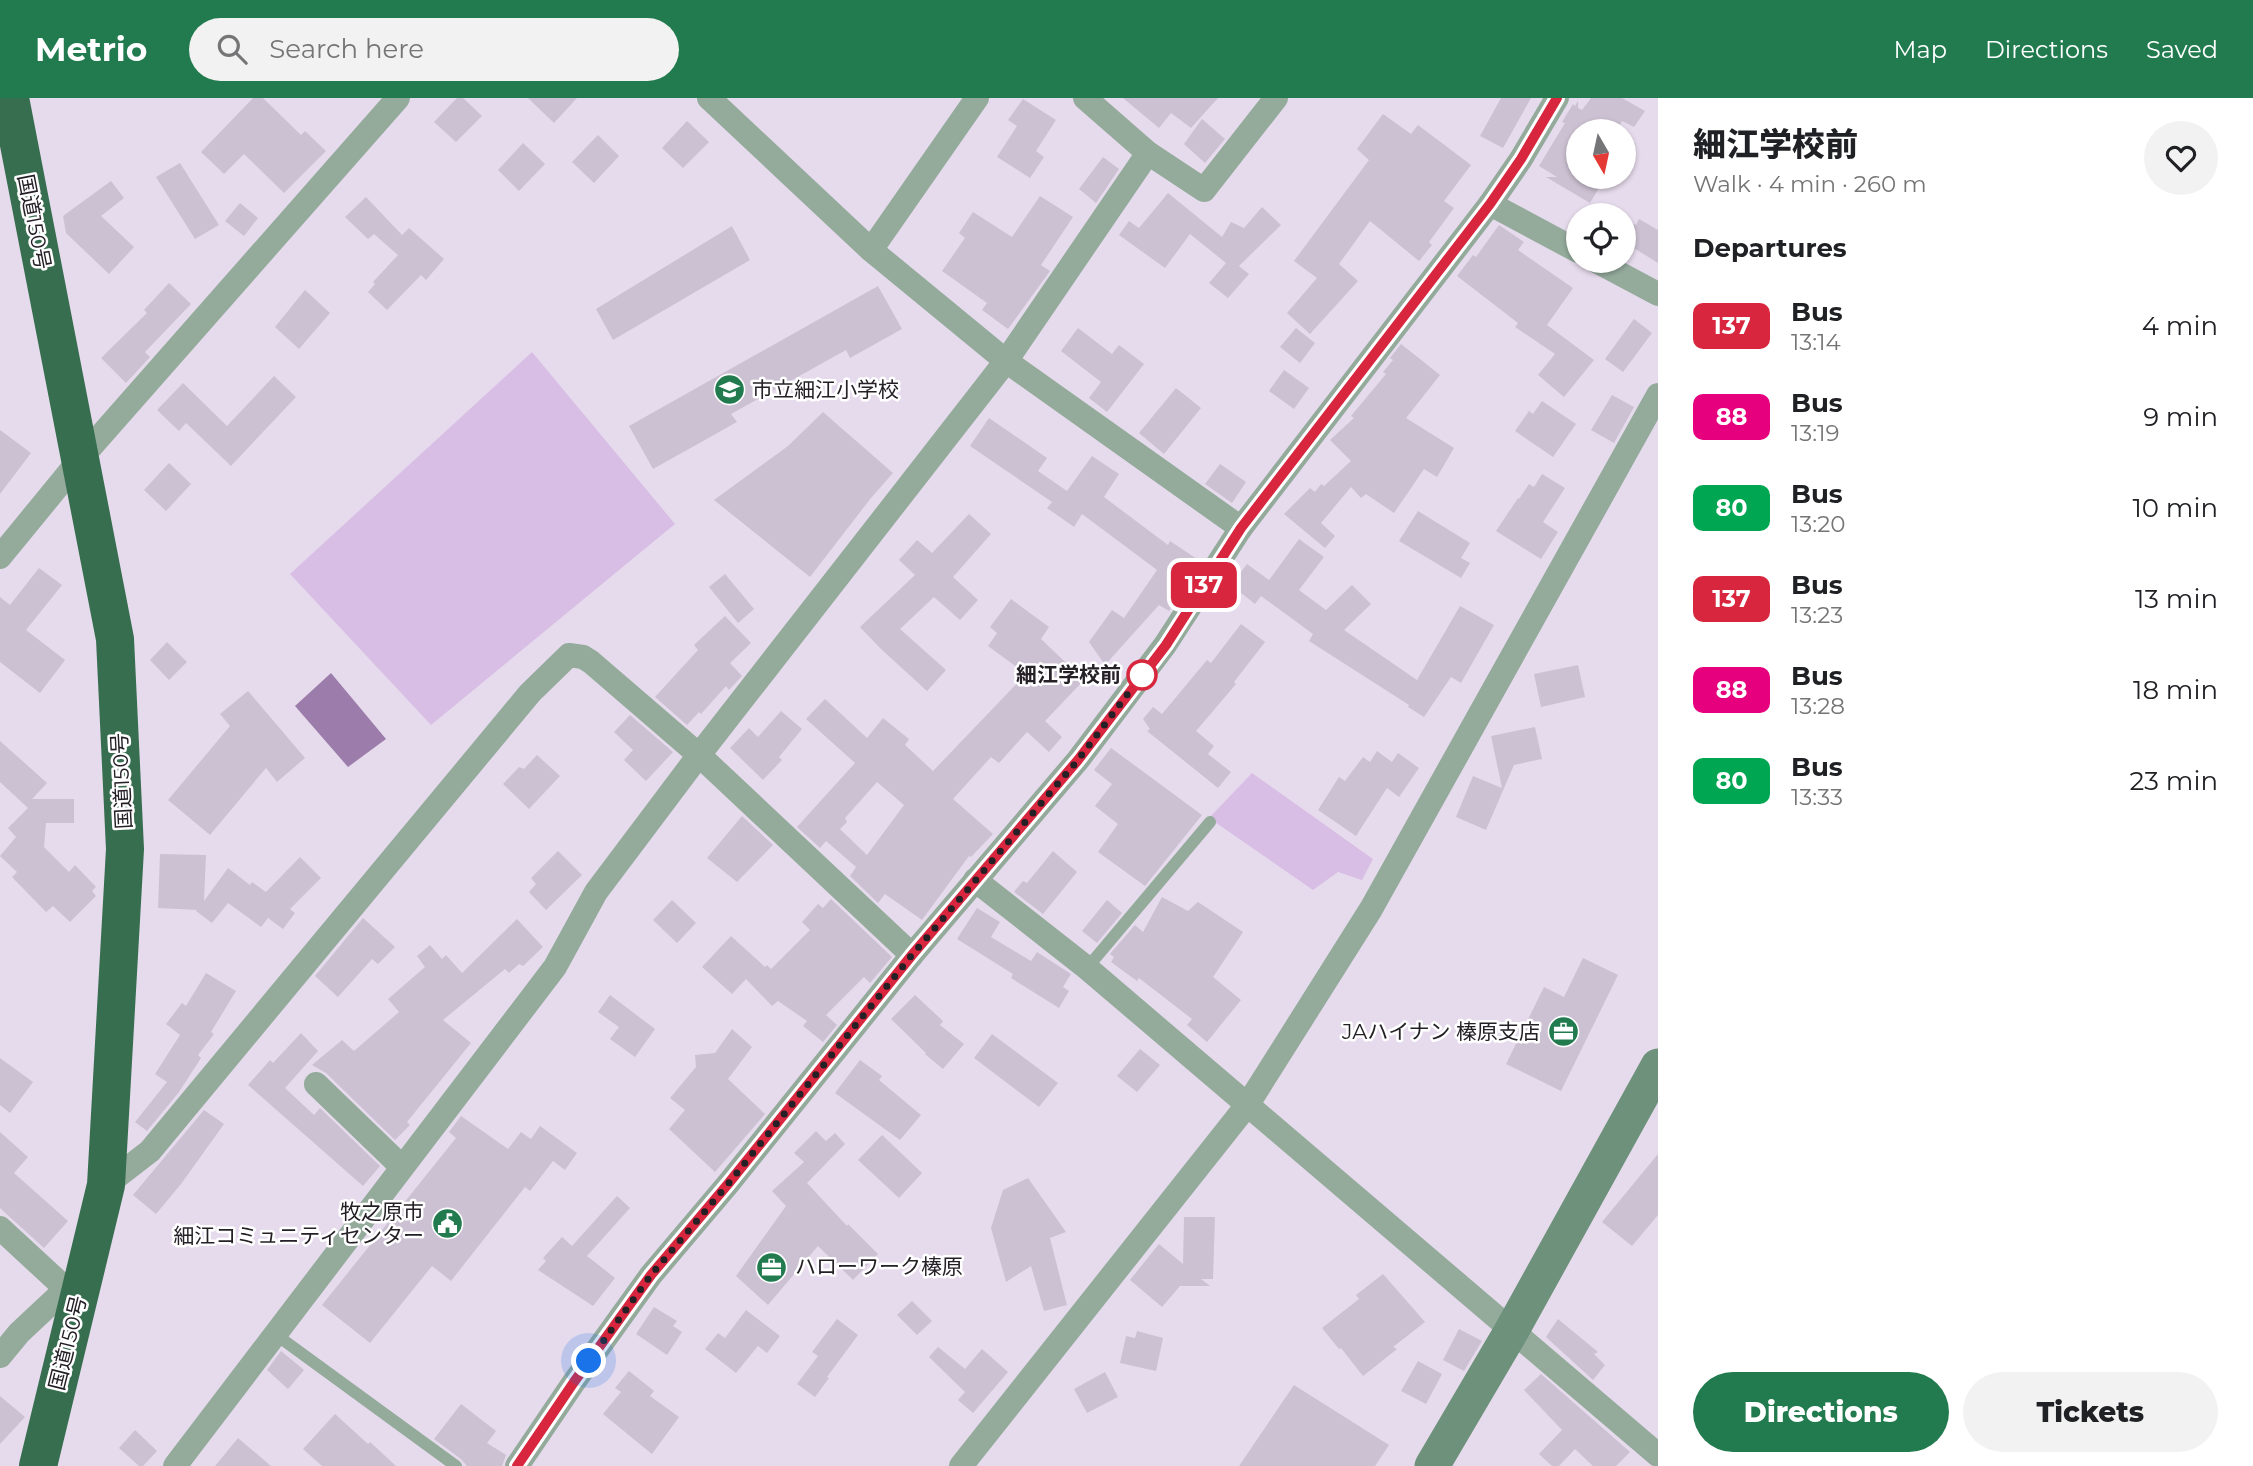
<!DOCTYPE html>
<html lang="en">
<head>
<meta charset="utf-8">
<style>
	body { margin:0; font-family:Montserrat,"Noto Sans JP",sans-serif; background:#f2f2f2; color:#202124; height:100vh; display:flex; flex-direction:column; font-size:26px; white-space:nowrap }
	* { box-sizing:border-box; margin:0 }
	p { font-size:23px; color:#757577 }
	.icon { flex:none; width:38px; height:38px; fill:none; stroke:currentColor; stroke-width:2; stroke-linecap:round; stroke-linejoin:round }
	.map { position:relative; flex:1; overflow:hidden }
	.panel { display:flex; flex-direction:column; background:#fff; width:595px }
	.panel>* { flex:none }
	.badge { padding:0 14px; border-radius:10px; font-size:24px; line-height:46px }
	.needle { width:46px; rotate:171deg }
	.buttons { position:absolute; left:1566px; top:21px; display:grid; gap:14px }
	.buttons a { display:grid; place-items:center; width:70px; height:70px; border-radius:50%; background:#fff; box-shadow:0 2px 5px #0004; font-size:35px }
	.you { position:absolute; width:35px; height:35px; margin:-18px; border:5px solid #fff; border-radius:50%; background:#1a73e8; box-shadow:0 0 0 10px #1a73e833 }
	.map>.badge { position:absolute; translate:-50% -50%; box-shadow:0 0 0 4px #fff }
	h2 { padding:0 35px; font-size:26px; line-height:63px }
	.round { display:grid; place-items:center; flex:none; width:74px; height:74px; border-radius:37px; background:#f2f2f2 }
	.head { display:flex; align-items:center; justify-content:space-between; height:119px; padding:0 35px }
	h1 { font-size:33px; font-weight:800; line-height:52px }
	.primary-button { display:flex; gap:14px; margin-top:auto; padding:14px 35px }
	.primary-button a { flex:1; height:80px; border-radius:42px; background:#227b4f; color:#fff; font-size:28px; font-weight:800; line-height:80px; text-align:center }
	.primary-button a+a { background:#f2f2f2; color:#202124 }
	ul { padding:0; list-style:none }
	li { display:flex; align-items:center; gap:21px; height:91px; padding:0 35px }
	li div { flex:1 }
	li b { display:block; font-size:26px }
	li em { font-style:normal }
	li .badge { min-width:77px; font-weight:700; text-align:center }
	header { display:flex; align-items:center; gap:42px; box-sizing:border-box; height:98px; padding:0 35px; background:#227b4f; color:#fff }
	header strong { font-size:33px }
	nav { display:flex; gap:38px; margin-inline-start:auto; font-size:24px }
	.search { width:490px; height:63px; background:#f2f2f2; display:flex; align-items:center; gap:18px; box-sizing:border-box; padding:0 24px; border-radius:38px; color:#757577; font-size:26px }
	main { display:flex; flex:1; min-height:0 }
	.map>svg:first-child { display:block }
	.green { fill:#d8bee5 }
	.water { fill:#9b7caa }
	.building { fill:#ccc1d2; fill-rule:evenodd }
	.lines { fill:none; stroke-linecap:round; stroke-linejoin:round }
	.lane { stroke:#94ab9c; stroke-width:12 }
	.street { stroke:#94ab9c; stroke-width:24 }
	.secondary { stroke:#6e917b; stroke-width:35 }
	.highway { stroke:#386e50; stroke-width:38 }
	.line-casing { stroke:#fff; stroke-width:16 }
	.line { stroke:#d7263d; stroke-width:10 }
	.walk { stroke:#242026; stroke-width:7; stroke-dasharray:0 12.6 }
	.stop-dot { fill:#fff; stroke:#d7263d; stroke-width:3.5 }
	.labels { text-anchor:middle; stroke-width:5; stroke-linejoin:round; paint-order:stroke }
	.street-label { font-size:21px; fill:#242026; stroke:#fff }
	.poi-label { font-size:21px; fill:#242026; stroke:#fff; text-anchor:start }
	.stop-label { font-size:21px; font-weight:bold; fill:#242026; stroke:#fff; text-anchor:end }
</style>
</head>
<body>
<header>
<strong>Metrio</strong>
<div class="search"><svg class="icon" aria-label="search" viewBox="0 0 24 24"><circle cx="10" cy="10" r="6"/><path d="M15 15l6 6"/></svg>Search here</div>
<nav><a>Map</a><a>Directions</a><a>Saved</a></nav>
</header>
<main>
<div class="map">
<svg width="1658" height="1368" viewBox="0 0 1658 1368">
	<rect width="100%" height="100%" fill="#e6dbec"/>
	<g class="green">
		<polygon points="532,254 675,426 431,627 290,476"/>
		<polygon points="1252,675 1373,761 1362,782 1338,774 1313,792 1209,720"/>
	</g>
	<polygon class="water" points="331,575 386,641 348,669 295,608"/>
	<g class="building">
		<polygon points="253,0 263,0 301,37 305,33 326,53 284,95 244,56 224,76 201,54"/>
		<polygon points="457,0 463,0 482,18 456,44 434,24"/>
		<polygon points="528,0 577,0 554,25"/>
		<polygon points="1123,0 1218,0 1191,30 1171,15 1159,30"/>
		<polygon points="1501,0 1531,0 1503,50 1480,38"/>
		<polygon points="1591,0 1622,0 1645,13 1634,29 1622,23 1617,33 1578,33 1578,79 1599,79 1595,85 1600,88 1590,105 1546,79 1557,79 1539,68 1565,25 1562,24 1573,6 1575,8 1578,3 1578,10 1582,12"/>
		<polygon points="1023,1 1056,22 1036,53 1044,59 1030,80 997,59 1017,28 1008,22"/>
		<polygon points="1383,16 1411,36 1418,27 1471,67 1444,103 1454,110 1429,144 1432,147 1419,163 1370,123 1339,166 1358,183 1310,236 1287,215 1317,180 1294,163 1369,62 1357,51"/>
		<polygon points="1202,21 1225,41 1205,65 1184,46"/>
		<polygon points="687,23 709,44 683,70 662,50"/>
		<polygon points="598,37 619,58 594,85 572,64"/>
		<polygon points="523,45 545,66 519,93 498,72"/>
		<polygon points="1103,59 1119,71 1096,105 1079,91"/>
		<polygon points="180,65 219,127 195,141 156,79"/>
		<polygon points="111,83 124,100 101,118 134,149 109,176 66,135 63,118"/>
		<polygon points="1168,95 1222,139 1231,124 1244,130 1262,109 1281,127 1239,168 1249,176 1228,200 1209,185 1226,165 1190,136 1165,170 1119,137 1129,123 1139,130"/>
		<polygon points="1040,98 1073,119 1041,167 1050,173 1008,231 982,212 987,205 942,173 965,140 959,135 973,114 1012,139"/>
		<polygon points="366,99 402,137 409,130 444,161 426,182 421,177 387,212 368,194 375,186 373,184 398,157 374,136 368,141 345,119"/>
		<polygon points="240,105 258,120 244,138 225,123"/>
		<polygon points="1624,120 1636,127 1639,121 1658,132 1658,165 1624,144"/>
		<polygon points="1499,127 1524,144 1518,152 1573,190 1547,227 1594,262 1564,299 1538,277 1555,256 1515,229 1518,225 1457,178 1473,157 1476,159"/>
		<polygon points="732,128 750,162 613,242 596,211"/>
		<polygon points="169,185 191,206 145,254 150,259 126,285 101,260 147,215 144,212"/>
		<polygon points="878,188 902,231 850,260 846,252 731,316 737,324 653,371 629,328"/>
		<polygon points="305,192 330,215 299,251 275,229"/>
		<polygon points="1634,221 1652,235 1623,274 1605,261"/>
		<polygon points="1078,230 1112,256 1119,247 1144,266 1107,314 1089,300 1101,284 1061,253"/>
		<polygon points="1296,230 1315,245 1300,265 1280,249"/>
		<polygon points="1401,246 1440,277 1406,320 1454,350 1437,379 1424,371 1394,415 1366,396 1361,400 1351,389 1321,425 1335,438 1325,450 1284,416 1310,390 1315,394 1321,386 1324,388 1351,363 1330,342 1354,320 1351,318 1386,276 1383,274 1393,262 1390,260"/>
		<polygon points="1284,272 1309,290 1294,311 1269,293"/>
		<polygon points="274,278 296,299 231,368 186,325 179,333 157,312 183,285 227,328"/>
		<polygon points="1176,290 1201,310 1164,356 1139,335"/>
		<polygon points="1612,297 1634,309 1614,345 1591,332"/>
		<polygon points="1542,303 1576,326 1553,359 1515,333 1529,313 1533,316"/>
		<polygon points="823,314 893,375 871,400 810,479 714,402 788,348"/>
		<polygon points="989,320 1047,360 1038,373 1067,393 1092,358 1119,376 1104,399 1168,447 1170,443 1197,461 1178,489 1183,492 1169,513 1159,507 1105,567 1089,544 1112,512 1124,520 1157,472 1082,416 1074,429 1047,410 1052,404 970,348"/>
		<polygon points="0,332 31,355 0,396"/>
		<polygon points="169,365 191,386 166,413 144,392"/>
		<polygon points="1220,366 1246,384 1232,405 1205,386"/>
		<polygon points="1542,376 1565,390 1543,424 1558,434 1541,461 1496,433 1518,400 1519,401 1529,386 1534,389"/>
		<polygon points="1418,413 1470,445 1461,460 1470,465 1461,480 1399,443"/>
		<polygon points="969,416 991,436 953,479 978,502 960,522 934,499 900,531 946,572 927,593 880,550 860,529 915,477 899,462 917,442 932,455"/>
		<polygon points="1299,441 1324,459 1299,492 1326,512 1352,487 1371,506 1344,532 1417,582 1460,508 1494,527 1461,585 1451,579 1424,619 1408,609 1409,607 1309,543 1313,536 1261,498 1255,506 1231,487 1247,466 1269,482"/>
		<polygon points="39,470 62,487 26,532 65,562 40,595 0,564 0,499 10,507"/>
		<polygon points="725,476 754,511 738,525 709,489"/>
		<path d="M 1011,501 L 1049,529 L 1041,541 L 1084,582 L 1045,623 L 1062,639 L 1049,654 L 1027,634 L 999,665 L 991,659 L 953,701 L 993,736 L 971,759 L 969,758 L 922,822 L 885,796 L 878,805 L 850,778 L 856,769 L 826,743 L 820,750 L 797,729 L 855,665 L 806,621 L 825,601 L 867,640 L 883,620 L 909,641 L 905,647 L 933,673 L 1026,576 L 988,548 L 997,535 L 990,529 ZM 877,684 L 904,707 L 867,757 L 840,731 L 847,724 L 845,720 Z"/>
		<polygon points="725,518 751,545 730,565 742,578 729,592 726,588 701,616 699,614 687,627 655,599 698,552 694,547"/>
		<polygon points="1241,526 1265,544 1234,584 1236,586 1196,633 1214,648 1208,656 1231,674 1218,690 1147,633 1150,631 1143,621 1153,609 1162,616 1207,562 1211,565"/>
		<polygon points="167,544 187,564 169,582 150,562"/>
		<polygon points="1578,567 1585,599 1541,609 1534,576"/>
		<polygon points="248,593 305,660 277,684 266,670 210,737 168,702 230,628 220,616"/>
		<polygon points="781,613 802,631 779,659 782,662 763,682 730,650 749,630 758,639"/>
		<polygon points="630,617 673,654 646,683 624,662 633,652 614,634"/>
		<polygon points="1535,629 1542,661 1514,667 1486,732 1456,719 1473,678 1502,690 1491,638"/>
		<polygon points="0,643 47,685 32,701 74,701 74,725 46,725 44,749 69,774 75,767 96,789 92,793 96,798 70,824 53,808 46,814 12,779 17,774 0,758 16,739 8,730 28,710 0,684"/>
		<polygon points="1111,650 1202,717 1145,788 1098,754 1118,726 1095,708 1112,686 1094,672"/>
		<polygon points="1377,653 1392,664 1398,655 1419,670 1399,699 1387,690 1356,738 1318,712 1339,679 1345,683 1363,659 1370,664"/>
		<polygon points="537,657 560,678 529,711 503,686 519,669 524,671"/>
		<polygon points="742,718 773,747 737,784 707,760"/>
		<polygon points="558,753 582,777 546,812 529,794 536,786 531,780"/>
		<polygon points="1053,753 1077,774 1043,816 1014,794 1023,783 1027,785"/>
		<polygon points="160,756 206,757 204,803 228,770 250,787 252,784 266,794 300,759 321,780 290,811 295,815 283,831 268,820 261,829 228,805 212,825 196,813 197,812 158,810"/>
		<polygon points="1162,799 1188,813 1198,804 1243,834 1213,879 1241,902 1207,944 1187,927 1192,921 1139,880 1137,883 1111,864 1114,859 1110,856 1135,827 1143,834"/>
		<polygon points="831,801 892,859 870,885 864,879 826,917 837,927 823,944 803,928 807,923 778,903 772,908 746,881 732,896 702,869 731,838 765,869 767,867 771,871 810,832 802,824 818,806 823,810"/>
		<polygon points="672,802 696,825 677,845 653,822"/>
		<polygon points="1107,802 1122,815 1097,845 1082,833"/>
		<polygon points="977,810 1000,824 991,839 1031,863 1037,854 1071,876 1063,889 1069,893 1059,910 1011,880 1013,876 957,841"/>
		<polygon points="363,820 395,849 378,866 372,861 338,899 315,878"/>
		<polygon points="517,821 543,849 523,868 519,866 509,875 505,871 443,922 471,945 407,1024 410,1027 395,1042 326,975 312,967 342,942 354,953 399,914 388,901 425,869 417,858 430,847 442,861 446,857 462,875"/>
		<polygon points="1583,860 1618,877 1561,993 1506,966 1544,889 1564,899"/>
		<polygon points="206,875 236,893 211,934 214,936 198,957 201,960 179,994 147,1033 135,1024 167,984 155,976 180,937 166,926 182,905 186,908"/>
		<polygon points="610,897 655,931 635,959 610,941 619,929 598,914"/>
		<polygon points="915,897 943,923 940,927 964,946 943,971 925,956 926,955 891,921"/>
		<polygon points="732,931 752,949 728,981 765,1016 715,1074 669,1031 685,1012 670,1000 696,969 695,957 715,955"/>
		<polygon points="301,935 318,953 285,990 314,1017 320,1010 380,1068 363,1088 248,987 270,962 273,965"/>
		<polygon points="992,936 1058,985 1039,1009 974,960"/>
		<polygon points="1140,951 1160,967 1137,994 1117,978"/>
		<polygon points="0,960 33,984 10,1015 0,1007"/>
		<polygon points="860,962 882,978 879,982 921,1017 900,1042 835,995"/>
		<polygon points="204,1012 224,1026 181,1086 156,1116 133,1097"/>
		<polygon points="461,1018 508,1051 521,1034 531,1041 540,1028 577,1055 565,1072 553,1063 530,1093 525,1089 451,1183 432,1168 370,1245 322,1207 456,1040 449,1034"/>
		<polygon points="816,1033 826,1043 835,1035 845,1046 807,1085 847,1128 848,1126 878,1156 853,1182 818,1148 768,1207 736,1178 786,1108 772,1093 804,1064 794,1055"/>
		<polygon points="0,1034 28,1059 14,1075 68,1123 44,1150 0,1110"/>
		<polygon points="882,1037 922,1075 899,1100 858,1062"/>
		<polygon points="1658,1056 1658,1117 1632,1148 1602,1124"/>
		<polygon points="1028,1080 1066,1134 1050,1140 1067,1207 1044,1213 1031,1168 1006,1184 991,1130 1003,1092"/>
		<polygon points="617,1098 630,1110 587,1158 615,1180 593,1208 538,1172 546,1163 543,1160 562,1139 572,1148"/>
		<polygon points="1184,1119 1215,1119 1213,1181 1201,1181 1210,1188 1180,1188 1162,1209 1130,1182 1159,1146 1183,1166"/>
		<polygon points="1383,1176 1425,1224 1393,1249 1397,1251 1363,1278 1341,1250 1339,1251 1322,1230 1359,1201 1356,1197"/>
		<polygon points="912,1203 932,1223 917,1237 897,1217"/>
		<polygon points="654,1209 677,1223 673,1228 682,1234 667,1257 636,1236"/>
		<polygon points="746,1212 780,1238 767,1255 758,1248 736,1275 705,1251 718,1235 725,1240"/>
		<polygon points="837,1221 858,1237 827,1279 829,1280 815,1299 797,1286 818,1258 812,1254"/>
		<polygon points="1558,1221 1598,1254 1594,1256 1605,1267 1593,1282 1546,1239"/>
		<polygon points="1459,1231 1482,1243 1464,1273 1443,1262"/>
		<polygon points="1137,1233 1163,1240 1156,1273 1120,1265 1126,1238 1135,1240"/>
		<polygon points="938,1249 965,1271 982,1251 1008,1274 973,1315 958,1302 965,1294 929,1259"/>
		<polygon points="281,1253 304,1272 288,1291 267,1272"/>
		<polygon points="1418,1263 1442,1276 1426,1306 1401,1293"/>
		<polygon points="629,1273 654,1293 650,1298 679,1319 652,1356 603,1316 621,1294 615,1290"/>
		<polygon points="1105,1274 1118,1299 1087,1315 1074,1291"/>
		<polygon points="1541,1276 1630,1354 1616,1368 1593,1368 1575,1351 1559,1368 1552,1368 1539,1356 1562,1332 1524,1292"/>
		<polygon points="1294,1287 1389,1347 1375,1368 1239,1368"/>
		<polygon points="0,1298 25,1319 0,1346"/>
		<polygon points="461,1306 496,1333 487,1345 506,1357 502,1368 467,1368 461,1361 434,1341"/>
		<polygon points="335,1316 368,1346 370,1344 396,1368 322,1368 303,1351"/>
		<polygon points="135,1332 157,1353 143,1368 139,1368 119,1350"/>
		<polygon points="238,1340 271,1368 215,1368"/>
	</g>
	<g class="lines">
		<g class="lane">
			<polyline points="1087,870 1210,724"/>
			<polyline points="275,1236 456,1368"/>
		</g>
		<g class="street">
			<polyline points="709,0 871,152 1006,263 1241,430"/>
			<polyline points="1148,55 1204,92 1276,0"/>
			<polyline points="1490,106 1578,153"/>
			<polyline points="871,152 977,0"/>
			<polyline points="1596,163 1658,196"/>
			<polyline points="0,459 81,360 398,0"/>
			<polyline points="975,782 1087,870 1658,1357"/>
			<polyline points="316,986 402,1069"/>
			<polyline points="106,1087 150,1053 530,595 569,557 583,559 591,564 699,657 912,857"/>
			<polyline points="0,1130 66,1191"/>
			<polyline points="0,1258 19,1235 82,1176"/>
			<polyline points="175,1368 555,869 596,794 699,657 1006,263 1148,55 1085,0"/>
			<polyline points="517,1368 574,1284 651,1177 728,1086 912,857 1078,662 1165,547 1241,430 1490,106 1521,61 1557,0"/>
			<polyline points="961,1368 1248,1006 1371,811 1658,297"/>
		</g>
		<polyline class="secondary" points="1432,1368 1512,1232 1658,968"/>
		<polyline class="highway" points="10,0 115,541 125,751 106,1087 38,1368"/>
	</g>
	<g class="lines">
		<defs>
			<polyline id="line" points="517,1368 574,1284 651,1177 728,1086 912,857 1078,662 1166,547 1241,430 1490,106 1521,61 1557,0"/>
		</defs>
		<use href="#line" class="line-casing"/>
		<use href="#line" class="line"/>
		<polyline class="walk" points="589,1263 651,1177 728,1086 912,857 1078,662 1142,577"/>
	</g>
	<defs>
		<symbol id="school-disc" viewBox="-11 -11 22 22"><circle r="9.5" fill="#227b4f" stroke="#fff"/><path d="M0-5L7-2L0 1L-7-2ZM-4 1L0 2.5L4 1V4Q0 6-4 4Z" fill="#fff"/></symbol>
		<symbol id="office-disc" viewBox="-11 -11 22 22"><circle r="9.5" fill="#227b4f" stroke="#fff"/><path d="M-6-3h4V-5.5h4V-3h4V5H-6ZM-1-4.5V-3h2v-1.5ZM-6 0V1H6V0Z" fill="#fff"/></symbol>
		<symbol id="civic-disc" viewBox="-11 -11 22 22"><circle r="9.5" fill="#227b4f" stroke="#fff"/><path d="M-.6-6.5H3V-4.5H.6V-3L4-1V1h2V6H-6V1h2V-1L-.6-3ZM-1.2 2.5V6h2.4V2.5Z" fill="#fff"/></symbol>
	</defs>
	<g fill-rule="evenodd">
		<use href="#school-disc" x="712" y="274" width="35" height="35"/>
		<use href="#office-disc" x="1546" y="916" width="35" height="35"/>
		<use href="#civic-disc" x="430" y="1108" width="35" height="35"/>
		<use href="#office-disc" x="754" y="1152" width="35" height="35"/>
	</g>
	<circle class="stop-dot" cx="1142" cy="577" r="14"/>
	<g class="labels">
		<g class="street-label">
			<text transform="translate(34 124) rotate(79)" y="7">国道150号</text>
			<text transform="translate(122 683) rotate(-93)" y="7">国道150号</text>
			<text transform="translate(68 1245) rotate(-76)" y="7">国道150号</text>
		</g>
		<g class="poi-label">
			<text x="752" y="299">市立細江小学校</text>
			<text x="1540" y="941" text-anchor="end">JAハイナン 榛原支店</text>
			<text x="424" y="1121" text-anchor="end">牧之原市<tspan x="424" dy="24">細江コミュニティセンター</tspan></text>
			<text x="795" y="1176">ハローワーク榛原</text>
		</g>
		<g class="stop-label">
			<text x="1121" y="584">細江学校前</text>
		</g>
	</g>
</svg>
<div class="buttons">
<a><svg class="needle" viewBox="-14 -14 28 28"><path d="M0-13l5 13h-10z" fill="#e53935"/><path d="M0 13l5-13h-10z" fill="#757577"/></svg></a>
<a><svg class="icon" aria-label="locate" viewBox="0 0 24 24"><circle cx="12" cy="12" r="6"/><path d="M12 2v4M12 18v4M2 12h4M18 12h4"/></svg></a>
</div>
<div class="you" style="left:589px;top:1263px"></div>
<b class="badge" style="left:1204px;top:487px;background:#d7263d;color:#fff">137</b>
</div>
<section class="panel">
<div class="head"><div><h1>細江学校前</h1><p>Walk · 4 min · 260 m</p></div><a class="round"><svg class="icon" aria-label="heart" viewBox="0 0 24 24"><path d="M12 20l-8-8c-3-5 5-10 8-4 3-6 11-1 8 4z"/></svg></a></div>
<h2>Departures</h2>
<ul>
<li><span class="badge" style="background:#d7263d;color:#fff">137</span><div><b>Bus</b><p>13:14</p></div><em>4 min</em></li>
<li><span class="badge" style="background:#e6007e;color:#fff">88</span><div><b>Bus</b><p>13:19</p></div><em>9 min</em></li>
<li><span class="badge" style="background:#00a651;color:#fff">80</span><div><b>Bus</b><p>13:20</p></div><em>10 min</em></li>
<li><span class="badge" style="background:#d7263d;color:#fff">137</span><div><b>Bus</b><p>13:23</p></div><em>13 min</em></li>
<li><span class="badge" style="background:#e6007e;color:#fff">88</span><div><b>Bus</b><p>13:28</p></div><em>18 min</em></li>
<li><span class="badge" style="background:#00a651;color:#fff">80</span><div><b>Bus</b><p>13:33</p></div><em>23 min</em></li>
</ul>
<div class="primary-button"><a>Directions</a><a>Tickets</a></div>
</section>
</main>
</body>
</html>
